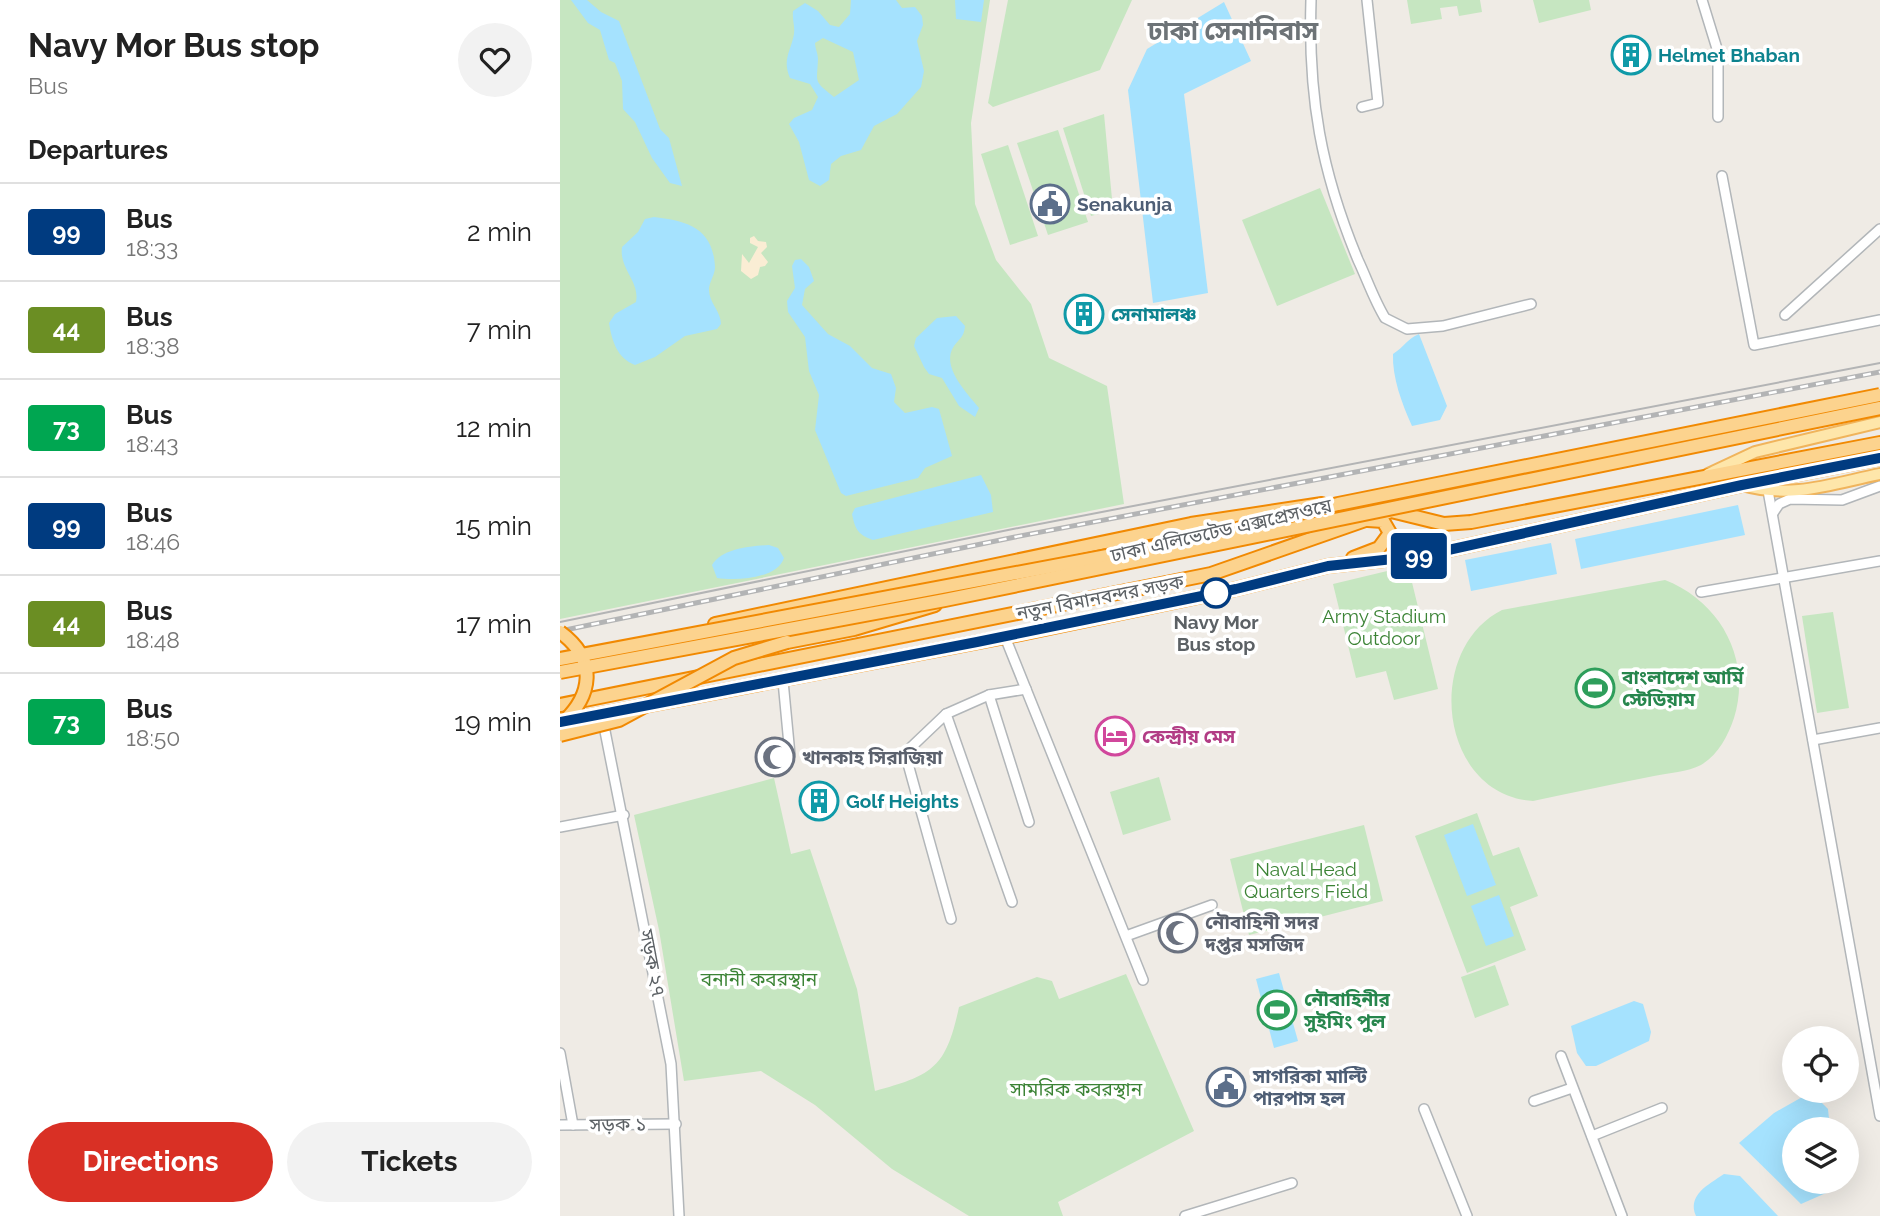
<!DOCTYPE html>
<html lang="en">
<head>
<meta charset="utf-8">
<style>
	body { margin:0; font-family:Raleway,"Noto Sans Bengali",sans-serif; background:#f2f2f2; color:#222; height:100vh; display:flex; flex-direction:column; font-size:26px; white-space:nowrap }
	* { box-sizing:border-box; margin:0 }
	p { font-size:23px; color:#767676 }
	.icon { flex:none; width:38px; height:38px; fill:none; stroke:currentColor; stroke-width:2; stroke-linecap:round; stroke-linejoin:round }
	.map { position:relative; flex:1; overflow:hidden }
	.side { display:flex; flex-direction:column; background:#fff; width:560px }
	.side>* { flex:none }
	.badge { padding:0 14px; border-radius:5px; font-size:24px; line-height:46px }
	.fabs { position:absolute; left:1222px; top:1026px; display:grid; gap:14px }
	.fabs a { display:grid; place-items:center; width:77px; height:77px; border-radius:50%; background:#fff; box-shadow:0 7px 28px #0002; font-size:35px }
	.map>.badge { position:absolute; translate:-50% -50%; box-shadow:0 0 0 4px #fff }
	h2 { padding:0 28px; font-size:26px; line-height:63px }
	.round { display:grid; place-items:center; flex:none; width:74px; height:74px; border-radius:37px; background:#f2f2f2 }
	.head { display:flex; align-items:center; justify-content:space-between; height:119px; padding:0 28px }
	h1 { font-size:33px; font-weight:700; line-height:52px }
	.action { display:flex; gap:14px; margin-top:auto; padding:14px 28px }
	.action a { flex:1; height:80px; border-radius:42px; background:#d93025; color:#fff; font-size:28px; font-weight:700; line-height:80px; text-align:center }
	.action a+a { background:#f2f2f2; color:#222 }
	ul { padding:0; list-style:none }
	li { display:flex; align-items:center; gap:21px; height:98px; padding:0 28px; border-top:2px solid #e0e0e0 }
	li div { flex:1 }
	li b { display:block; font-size:26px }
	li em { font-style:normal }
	li .badge { min-width:77px; font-weight:700; text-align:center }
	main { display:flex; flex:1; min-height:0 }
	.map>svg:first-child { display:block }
	.green { fill:#c6e6c1 }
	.sand { fill:#faedd4 }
	.water { fill:#a5e2fe; fill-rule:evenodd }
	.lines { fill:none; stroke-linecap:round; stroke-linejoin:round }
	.minor-casing { stroke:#b2b6b9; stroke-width:12 }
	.major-casing { stroke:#f0b45c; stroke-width:14 }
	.highway-casing { stroke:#f18902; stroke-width:16 }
	.minor { stroke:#fff; stroke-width:9 }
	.major { stroke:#fee6aa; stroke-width:10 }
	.highway { stroke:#fcd38e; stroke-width:12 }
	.tram { stroke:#b3b4b5; stroke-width:2 }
	.rail-casing { stroke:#b3b4b5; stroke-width:5 }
	.rail { stroke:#fff; stroke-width:2.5; stroke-dasharray:8; stroke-linecap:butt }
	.highway-bridge-casing { stroke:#f18902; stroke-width:16; stroke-linecap:butt }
	.highway-bridge { stroke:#fcd38e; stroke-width:12 }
	.line-casing { stroke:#fff; stroke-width:16 }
	.line { stroke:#003b80; stroke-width:10 }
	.stop-dot { fill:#fff; stroke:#003b80; stroke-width:3.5 }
	.labels { text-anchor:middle; stroke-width:7; stroke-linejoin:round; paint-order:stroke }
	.culture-label { font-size:19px; font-weight:bold; fill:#0d838f; stroke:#fff; text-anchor:start }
	.service-label { font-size:19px; font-weight:bold; fill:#4e5e75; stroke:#fff; text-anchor:start }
	.street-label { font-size:19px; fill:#5c6165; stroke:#fff }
	.park-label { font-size:19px; fill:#3b8335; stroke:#fff }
	.stop-label { font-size:19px; font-weight:bold; fill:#5c6165; stroke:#fff }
	.leisure-label { font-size:19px; font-weight:bold; fill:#27864d; stroke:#fff; text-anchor:start }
	.hotel-label { font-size:19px; font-weight:bold; fill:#b23c85; stroke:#fff; text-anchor:start }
	.worship-label { font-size:19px; font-weight:bold; fill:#5b616d; stroke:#fff; text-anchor:start }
	.district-label { font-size:26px; font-weight:bold; fill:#6d7377; stroke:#fff }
</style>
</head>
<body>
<main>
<section class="side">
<div class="head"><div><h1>Navy Mor Bus stop</h1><p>Bus</p></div><a class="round"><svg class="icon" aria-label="heart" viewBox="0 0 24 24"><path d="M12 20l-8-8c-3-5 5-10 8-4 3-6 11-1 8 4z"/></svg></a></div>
<h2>Departures</h2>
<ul>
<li><span class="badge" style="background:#003b80;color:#fff">99</span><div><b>Bus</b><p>18:33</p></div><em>2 min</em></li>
<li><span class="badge" style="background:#6b8e23;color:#fff">44</span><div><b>Bus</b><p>18:38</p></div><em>7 min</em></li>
<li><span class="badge" style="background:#00a651;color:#fff">73</span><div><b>Bus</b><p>18:43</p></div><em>12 min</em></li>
<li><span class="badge" style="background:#003b80;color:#fff">99</span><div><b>Bus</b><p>18:46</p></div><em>15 min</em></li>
<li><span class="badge" style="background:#6b8e23;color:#fff">44</span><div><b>Bus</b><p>18:48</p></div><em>17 min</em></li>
<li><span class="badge" style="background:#00a651;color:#fff">73</span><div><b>Bus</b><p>18:50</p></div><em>19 min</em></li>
</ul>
<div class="action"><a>Directions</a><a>Tickets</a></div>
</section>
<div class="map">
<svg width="1320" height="1216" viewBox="0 0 1320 1216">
	<rect width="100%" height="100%" fill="#efebe5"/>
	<g class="green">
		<polygon points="0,0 430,0 411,123 415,204 436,260 471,304 489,358 547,386 564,504 0,619"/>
		<polygon points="448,0 572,0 540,70 433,107 428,103"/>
		<polygon points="847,0 920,0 922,12 899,16 897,6 880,8 882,19 851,24"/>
		<polygon points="973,0 1029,0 1031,10 979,23"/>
		<polygon points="544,114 553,210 531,216 503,128"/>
		<polygon points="498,130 528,222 488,235 457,143"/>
		<polygon points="448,145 478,236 450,245 421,154"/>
		<polygon points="760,188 795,274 717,306 682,220"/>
		<polygon points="848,566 878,689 834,700 826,671 796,678 773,584"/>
		<path d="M 1105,580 C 1161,602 1192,660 1174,718 C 1168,736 1158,755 1141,765 C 1128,772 1108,773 1094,776 C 1054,784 1014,792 973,801 C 879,795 863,650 942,610 Z"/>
		<polygon points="1273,612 1289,708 1257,713 1242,616"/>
		<polygon points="599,777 611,820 563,835 550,792"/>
		<path d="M 214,778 L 231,854 L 250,849 L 297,989 L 315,1091 C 373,1075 386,1068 399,1007 L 477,977 L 492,981 L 499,999 L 566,974 L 634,1131 L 498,1202 L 503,1216 L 409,1216 L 332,1169 L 255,1105 L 201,1071 L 124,1081 L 99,930 L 74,815 Z"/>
		<polygon points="917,813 933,856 959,847 978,896 950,907 966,950 907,973 855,836"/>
		<polygon points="804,825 823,901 689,935 670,859"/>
		<polygon points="935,965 949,1005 915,1018 901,977"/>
	</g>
	<polygon class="sand" points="194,236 198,241 206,242 207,247 201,253 208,262 205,266 200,267 198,275 191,279 181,271 182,254 189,263 198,247 190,243 190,238"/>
	<g class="water">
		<polygon points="11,0 27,0 41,12 59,21 100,129 109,138 122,186 110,183 92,158 75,122 63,109 62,81 55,63 49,60 40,30 28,23"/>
		<path d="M 291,0 L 336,0 L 342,8 L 355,7 L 362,16 L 363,25 L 357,41 L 364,71 L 361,87 L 337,114 L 314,126 L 301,150 L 281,156 L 271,164 L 269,180 L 260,186 L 249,180 L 239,142 L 229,124 L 234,118 L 252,110 L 258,97 L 250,84 L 230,78 C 222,59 231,51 234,34 C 235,26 232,19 233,11 L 245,3 L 258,11 L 270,25 L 279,27 L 290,14 ZM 263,38 L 293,52 L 299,80 L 274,97 C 253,80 257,84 258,59 C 258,54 255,48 255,43 Z"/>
		<polygon points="395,0 424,0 421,22 396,19"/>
		<polygon points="664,2 691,61 624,94 648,293 593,303 568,90 587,49"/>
		<path d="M 94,217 C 126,221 153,227 155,267 C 155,274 150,281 149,288 C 148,302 161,311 161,324 L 157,329 L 125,336 L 95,357 L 75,365 C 57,358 52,341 49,323 L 55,314 L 76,302 C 80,281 59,269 62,247 L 78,232 L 85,219 Z"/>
		<polygon points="241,259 249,267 254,281 245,289 242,305 268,334 290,346 312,368 331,374 336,388 334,402 345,413 372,407 379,409 392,456 365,468 358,478 286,496 281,493 255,430 259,395 249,371 245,337 228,312 227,301 235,288 232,266 235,260"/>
		<path d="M 396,316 L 405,326 C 404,337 400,338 394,346 C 380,366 407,393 419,408 L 415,417 L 399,406 L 382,378 L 369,374 L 364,367 L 354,346 L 356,338 L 377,318 Z"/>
		<path d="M 859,334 L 887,406 L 880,420 L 852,426 C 842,404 832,377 833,354 C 844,347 847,339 859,334 Z"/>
		<path d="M 421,475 L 431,495 L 433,512 L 313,540 C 298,535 295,529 292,514 L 295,508 Z"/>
		<polygon points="1178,505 1185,535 1021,569 1015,539"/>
		<polygon points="991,543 997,574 911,591 905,560"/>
		<path d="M 209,545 L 218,548 L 224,558 C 217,579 176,581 157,578 L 152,565 C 162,548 192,546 209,545 Z"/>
		<polygon points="913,824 936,885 907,896 884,835"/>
		<polygon points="939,895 954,936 926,946 911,906"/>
		<polygon points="719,973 738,1041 714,1048 696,979"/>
		<polygon points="1074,1001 1083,1004 1091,1032 1089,1041 1036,1066 1026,1066 1017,1053 1011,1026"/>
		<polygon points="1251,1092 1268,1109 1270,1129 1234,1129 1234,1181 1269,1181 1266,1193 1241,1204 1179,1143 1214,1113"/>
		<path d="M 1164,1174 L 1180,1176 L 1218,1216 L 1136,1216 C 1127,1195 1148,1185 1164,1174 Z"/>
	</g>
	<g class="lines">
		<defs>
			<g id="minor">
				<path d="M 751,0 C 748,97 761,171 798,260 C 807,279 814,300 825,318 L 847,329 L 883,326 L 971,304"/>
				<polyline points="1142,0 1158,52 1158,117"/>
				<polyline points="802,107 818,103 807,0"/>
				<polyline points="1162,176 1194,345 1320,320"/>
				<polyline points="1225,315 1320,229"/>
				<polyline points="1207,485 1320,1116"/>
				<polyline points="1213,513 1219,504 1230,499 1282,500 1320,486"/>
				<polyline points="1141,592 1320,561"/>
				<polyline points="445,637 583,980"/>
				<polyline points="223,681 230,755"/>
				<polyline points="429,695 469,822"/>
				<polyline points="386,714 452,902"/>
				<polyline points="43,721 111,1064 119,1216"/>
				<polyline points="1253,740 1320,728"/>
				<polyline points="0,827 64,815"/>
				<polyline points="391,919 345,753 386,714 429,695 466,689"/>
				<polyline points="566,936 652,905"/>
				<polyline points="0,1053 13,1125"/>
				<polyline points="1001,1056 1062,1216"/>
				<polyline points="974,1101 1012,1088"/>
				<polyline points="864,1109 907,1216"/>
				<polyline points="0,1125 116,1124"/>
				<polyline points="1032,1136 1102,1108"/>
				<polyline points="625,1216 732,1183"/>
			</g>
			<g id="major">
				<polyline points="1148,474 1195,452 1320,422"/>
				<path d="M 1182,485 C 1232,499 1271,484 1320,474"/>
			</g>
			<g id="highway">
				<polyline points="793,558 819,548 830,533 823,521 808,520"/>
				<polyline points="155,624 631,524 762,504"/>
				<polyline points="227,642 294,629 375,605"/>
				<polyline points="0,705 651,574 831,511 884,524 911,522 1320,443"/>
				<polyline points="0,722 445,637 676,589 768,566 861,556 1182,485 1320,458"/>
			</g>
		</defs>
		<use href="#minor" class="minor-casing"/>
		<use href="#major" class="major-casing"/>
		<use href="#highway" class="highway-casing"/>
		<use href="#minor" class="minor"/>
		<use href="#major" class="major"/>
		<use href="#highway" class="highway"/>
		<polyline class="tram" points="0,622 453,529 1320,363"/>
		<defs>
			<polyline id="rail" points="0,631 455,537 1320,372"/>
		</defs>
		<use href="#rail" class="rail-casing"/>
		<use href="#rail" class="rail"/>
		<defs>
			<g id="highway-bridge">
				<path d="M 0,632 C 38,660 33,696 0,725"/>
				<polyline points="0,659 637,539 778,504 1320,395"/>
				<polyline points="0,672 385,600 1320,408"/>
				<polyline points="0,735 59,720 174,658 227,642"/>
			</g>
		</defs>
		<use href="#highway-bridge" class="highway-bridge-casing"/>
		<use href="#highway-bridge" class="highway-bridge"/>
	</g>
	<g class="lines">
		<defs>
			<polyline id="line" points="0,722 417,642 676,589 768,566 861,556 1182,485 1320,458"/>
		</defs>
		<use href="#line" class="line-casing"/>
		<use href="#line" class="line"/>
	</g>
	<defs>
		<symbol id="building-ring" viewBox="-11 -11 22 22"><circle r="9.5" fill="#fff" stroke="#0f9aa8" stroke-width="1.5"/><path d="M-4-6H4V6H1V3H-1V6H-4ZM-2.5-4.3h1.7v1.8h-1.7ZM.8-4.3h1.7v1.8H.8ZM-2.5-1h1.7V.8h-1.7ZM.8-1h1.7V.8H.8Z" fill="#0f9aa8"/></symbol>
		<symbol id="civic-ring" viewBox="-11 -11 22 22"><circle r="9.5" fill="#fff" stroke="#5c6f8a" stroke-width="1.5"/><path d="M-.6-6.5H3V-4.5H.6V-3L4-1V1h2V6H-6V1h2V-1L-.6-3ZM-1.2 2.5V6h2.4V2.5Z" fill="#5c6f8a"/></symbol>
		<symbol id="stadium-ring" viewBox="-11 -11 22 22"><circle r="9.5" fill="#fff" stroke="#2e9e5b" stroke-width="1.5"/><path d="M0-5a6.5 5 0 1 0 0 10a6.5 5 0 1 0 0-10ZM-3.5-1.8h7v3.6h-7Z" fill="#2e9e5b"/></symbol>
		<symbol id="hotel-ring" viewBox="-11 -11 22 22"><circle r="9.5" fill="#fff" stroke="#d1479c" stroke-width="1.5"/><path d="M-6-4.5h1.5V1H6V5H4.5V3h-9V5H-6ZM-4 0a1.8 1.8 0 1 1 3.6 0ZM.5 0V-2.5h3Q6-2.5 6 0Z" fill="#d1479c"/></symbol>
		<symbol id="mosque-ring" viewBox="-11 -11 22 22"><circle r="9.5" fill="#fff" stroke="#6b7280" stroke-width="1.5"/><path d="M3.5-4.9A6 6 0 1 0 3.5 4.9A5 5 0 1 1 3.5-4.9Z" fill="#6b7280"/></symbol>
	</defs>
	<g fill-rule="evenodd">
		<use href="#building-ring" x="1049" y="33" width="44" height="44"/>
		<use href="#civic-ring" x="468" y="182" width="44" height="44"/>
		<use href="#building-ring" x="502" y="292" width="44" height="44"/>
		<use href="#stadium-ring" x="1013" y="666" width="44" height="44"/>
		<use href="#hotel-ring" x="533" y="714" width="44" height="44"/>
		<use href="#mosque-ring" x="193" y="735" width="44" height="44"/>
		<use href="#building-ring" x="237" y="779" width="44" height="44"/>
		<use href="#mosque-ring" x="596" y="911" width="44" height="44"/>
		<use href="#stadium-ring" x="695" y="988" width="44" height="44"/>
		<use href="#civic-ring" x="644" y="1065" width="44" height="44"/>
	</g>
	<circle class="stop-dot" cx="656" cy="593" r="14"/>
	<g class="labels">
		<g class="culture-label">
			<text x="1098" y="62">Helmet Bhaban</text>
			<text x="551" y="321">সেনামালঞ্চ</text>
			<text x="286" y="808">Golf Heights</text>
		</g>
		<g class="service-label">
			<text x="517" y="211">Senakunja</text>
			<text x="693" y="1083">সাগরিকা মাল্টি<tspan x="693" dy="22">পারপাস হল</tspan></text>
		</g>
		<g class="street-label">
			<text transform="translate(661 530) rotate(-13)" y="7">ঢাকা এলিভেটেড এক্সপ্রেসওয়ে</text>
			<text transform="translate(540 597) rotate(-11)" y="7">নতুন বিমানবন্দর সড়ক</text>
			<text transform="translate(93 963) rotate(79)" y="7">সড়ক ২৭</text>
			<text transform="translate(58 1124) rotate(-1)" y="7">সড়ক ১</text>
		</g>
		<g class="park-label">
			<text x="824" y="623">Army Stadium<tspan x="824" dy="22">Outdoor</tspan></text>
			<text x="746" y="876">Naval Head<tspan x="746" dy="22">Quarters Field</tspan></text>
			<text x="199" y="986">বনানী কবরস্থান</text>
			<text x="516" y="1096">সামরিক কবরস্থান</text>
		</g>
		<g class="stop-label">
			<text x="656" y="629">Navy Mor<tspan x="656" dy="22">Bus stop</tspan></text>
		</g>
		<g class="leisure-label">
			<text x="1062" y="684">বাংলাদেশ আর্মি<tspan x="1062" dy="22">স্টেডিয়াম</tspan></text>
			<text x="744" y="1006">নৌবাহিনীর<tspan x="744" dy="22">সুইমিং পুল</tspan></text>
		</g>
		<g class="hotel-label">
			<text x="582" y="743">কেন্দ্রীয় মেস</text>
		</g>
		<g class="worship-label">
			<text x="242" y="764">খানকাহ সিরাজিয়া</text>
			<text x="645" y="929">নৌবাহিনী সদর<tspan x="645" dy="22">দপ্তর মসজিদ</tspan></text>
		</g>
		<g class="district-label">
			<text x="673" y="40">ঢাকা সেনানিবাস</text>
		</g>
	</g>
</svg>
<div class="fabs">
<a><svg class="icon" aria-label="locate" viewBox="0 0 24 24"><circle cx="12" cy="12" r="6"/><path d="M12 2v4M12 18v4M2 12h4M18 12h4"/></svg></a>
<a><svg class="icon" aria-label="layers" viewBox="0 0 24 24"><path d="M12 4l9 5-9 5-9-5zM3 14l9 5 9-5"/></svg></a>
</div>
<b class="badge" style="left:859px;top:556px;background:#003b80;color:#fff">99</b>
</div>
</main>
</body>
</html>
